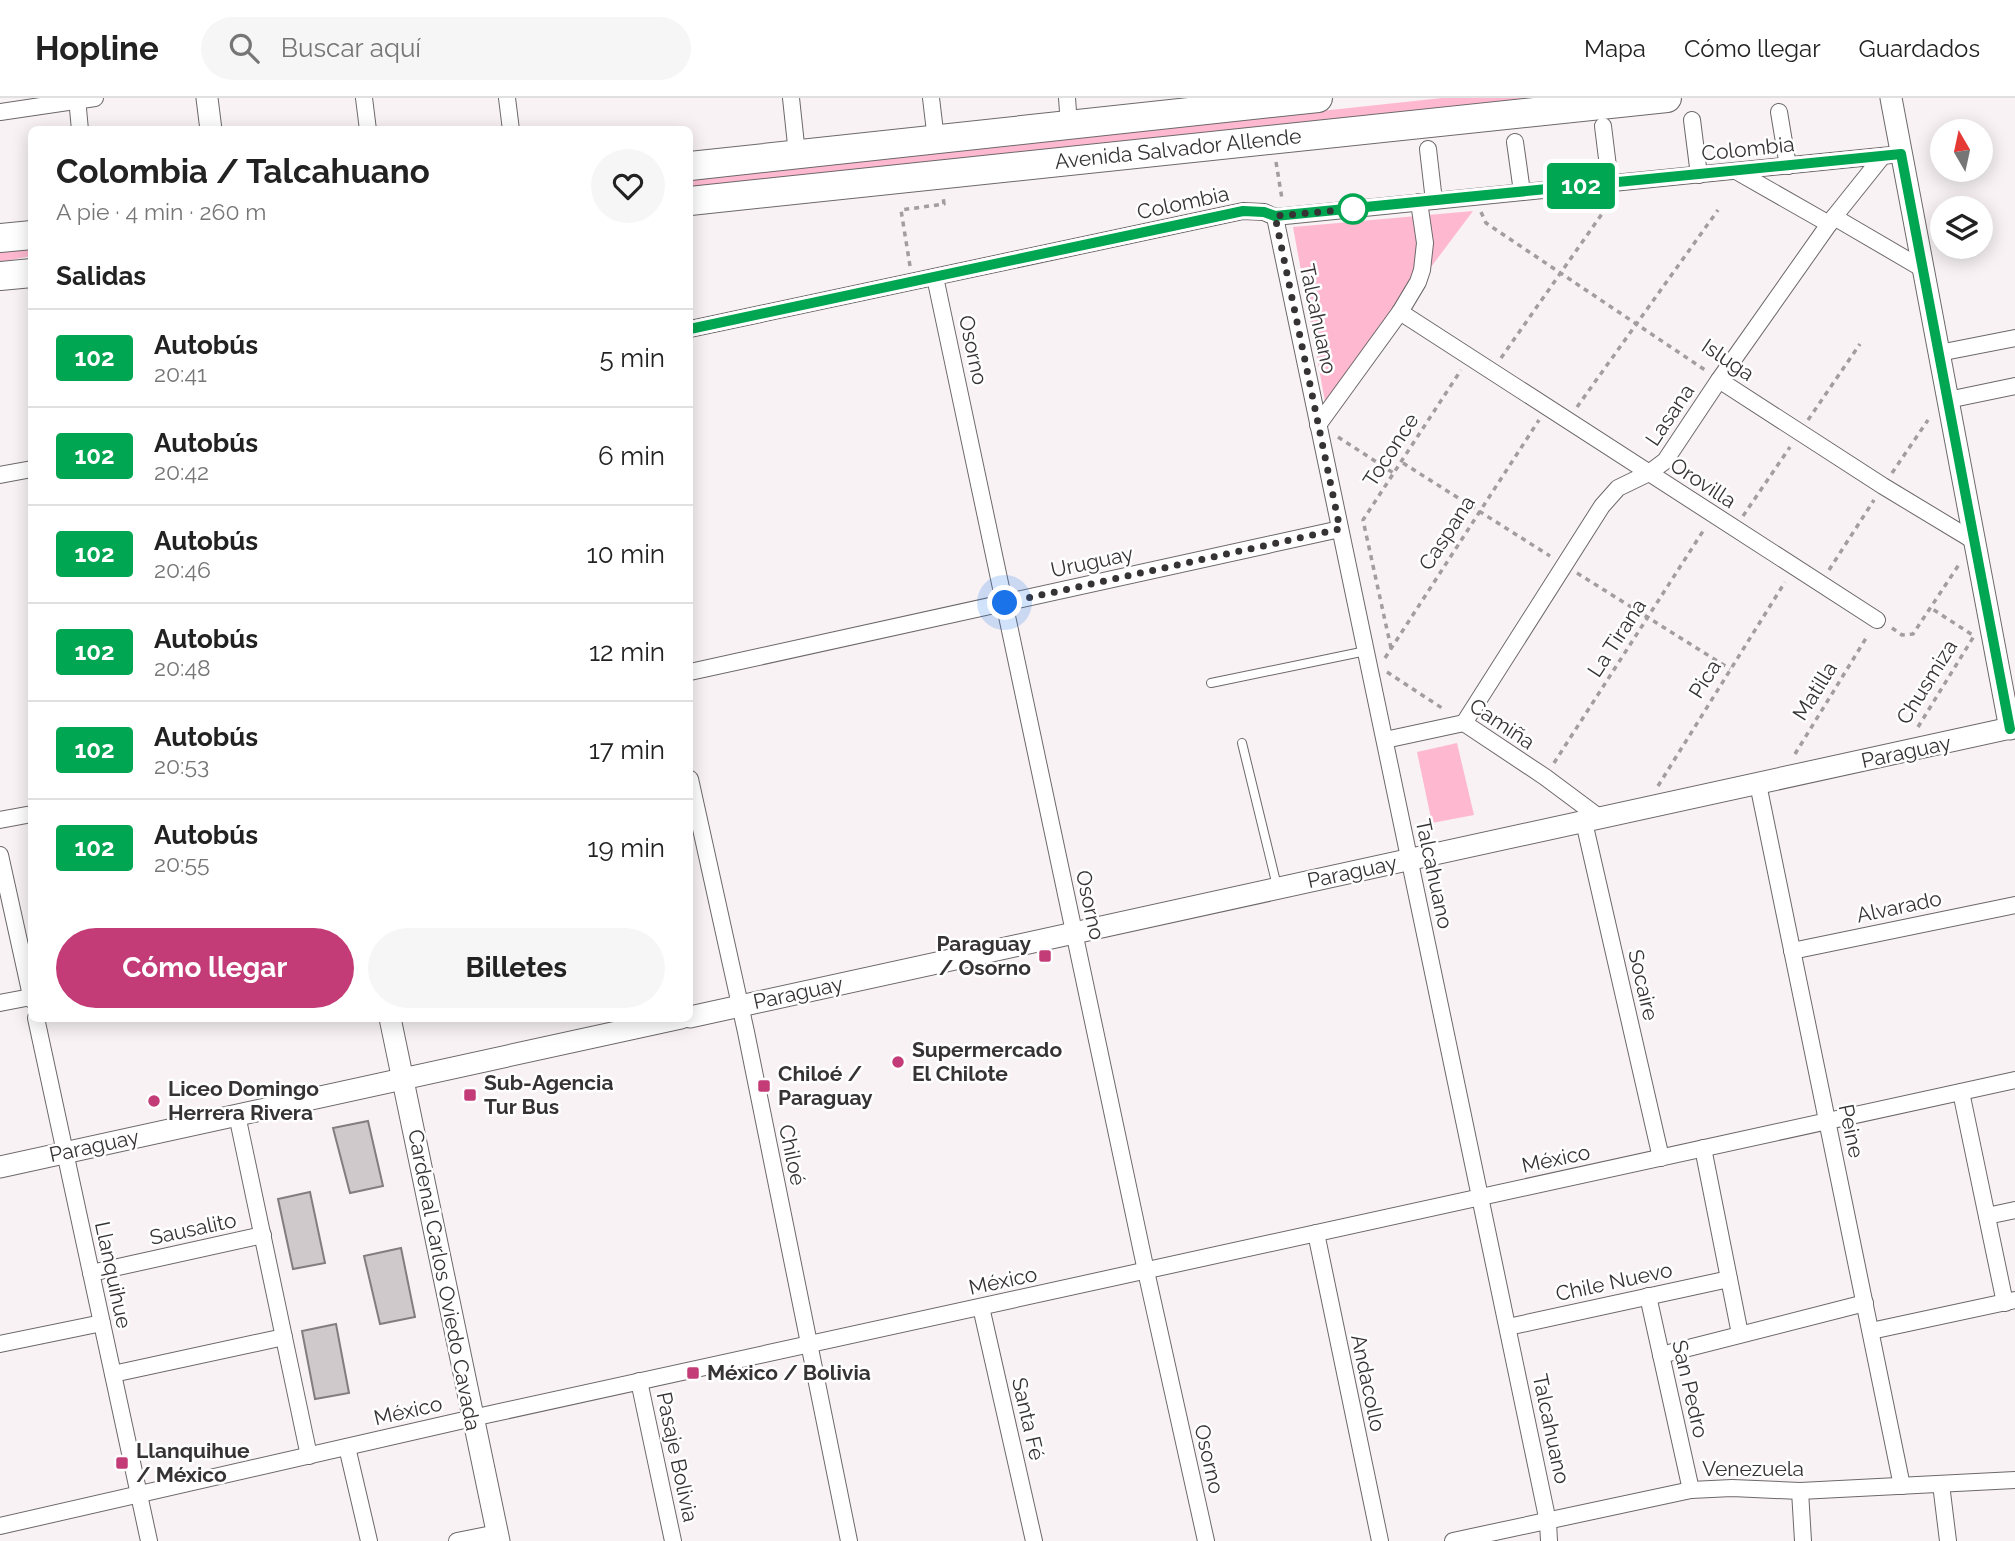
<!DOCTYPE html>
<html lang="es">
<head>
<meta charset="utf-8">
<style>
	body { margin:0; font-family:Raleway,sans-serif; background:#f6f6f6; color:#222; height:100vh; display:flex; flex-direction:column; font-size:26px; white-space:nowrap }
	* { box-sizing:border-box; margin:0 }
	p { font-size:23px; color:#767676 }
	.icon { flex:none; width:38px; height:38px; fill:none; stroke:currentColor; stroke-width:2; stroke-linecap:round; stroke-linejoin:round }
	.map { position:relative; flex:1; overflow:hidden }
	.panel { position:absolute; left:28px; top:28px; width:665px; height:896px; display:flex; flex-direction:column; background:#fff; border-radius:10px; box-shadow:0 4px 18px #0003 }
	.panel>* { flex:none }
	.badge { padding:0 14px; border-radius:5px; font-size:24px; line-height:46px }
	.needle { width:46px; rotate:351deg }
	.tools { position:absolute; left:1930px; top:21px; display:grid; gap:14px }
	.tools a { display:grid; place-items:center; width:63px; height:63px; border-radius:50%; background:#fff; box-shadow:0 4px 18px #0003; font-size:35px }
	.you { position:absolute; width:35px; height:35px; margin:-18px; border:5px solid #fff; border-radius:50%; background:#1a73e8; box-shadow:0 0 0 10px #1a73e833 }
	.map>.badge { position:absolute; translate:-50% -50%; box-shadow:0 0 0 4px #fff }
	h2 { padding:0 28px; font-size:26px; line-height:63px }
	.round { display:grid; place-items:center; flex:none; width:74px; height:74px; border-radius:37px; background:#f6f6f6 }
	.summary { display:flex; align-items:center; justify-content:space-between; height:119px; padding:0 28px }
	h1 { font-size:33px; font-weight:700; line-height:52px }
	.primary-button { display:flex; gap:14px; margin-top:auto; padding:14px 28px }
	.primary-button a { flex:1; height:80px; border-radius:42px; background:#c33b77; color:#fff; font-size:28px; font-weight:700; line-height:80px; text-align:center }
	.primary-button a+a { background:#f6f6f6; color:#222 }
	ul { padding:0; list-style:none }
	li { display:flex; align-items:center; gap:21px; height:98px; padding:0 28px; border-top:2px solid #e0e0e0 }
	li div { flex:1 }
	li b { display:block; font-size:26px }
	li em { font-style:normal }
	li .badge { min-width:77px; font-weight:700; text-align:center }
	header { display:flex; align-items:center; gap:42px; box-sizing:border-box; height:98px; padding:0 35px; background:#fff; border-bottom:2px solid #e0e0e0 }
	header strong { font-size:33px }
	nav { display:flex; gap:38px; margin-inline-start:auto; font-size:24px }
	.search { width:490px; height:63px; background:#f6f6f6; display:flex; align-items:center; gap:18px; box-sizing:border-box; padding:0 24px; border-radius:38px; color:#767676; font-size:26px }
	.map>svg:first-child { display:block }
	.green { fill:#feb9d0 }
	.building { fill:#cfc9cb; stroke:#827d7f; stroke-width:2 }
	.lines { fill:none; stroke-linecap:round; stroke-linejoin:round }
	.lane-casing { stroke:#6d6869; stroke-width:10 }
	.street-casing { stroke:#6d6869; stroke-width:18 }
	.secondary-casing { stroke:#6d6869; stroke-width:23 }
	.highway-casing { stroke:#6d6869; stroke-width:30 }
	.path { stroke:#a29d9f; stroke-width:3.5; stroke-dasharray:5 5; stroke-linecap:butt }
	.lane { stroke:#fff; stroke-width:8 }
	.street { stroke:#fff; stroke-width:16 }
	.secondary { stroke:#fff; stroke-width:21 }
	.highway { stroke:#fff; stroke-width:28 }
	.line-casing { stroke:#fff; stroke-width:16 }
	.line { stroke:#00a651; stroke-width:10 }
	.walk { stroke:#363334; stroke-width:7; stroke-dasharray:0 12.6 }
	.stop-dot { fill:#fff; stroke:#00a651; stroke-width:3.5 }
	.poi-dot { fill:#c33b77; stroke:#fff; stroke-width:2.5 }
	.labels { text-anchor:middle; stroke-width:5; stroke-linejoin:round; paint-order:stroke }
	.street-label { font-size:21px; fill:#363334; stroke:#fff }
	.poi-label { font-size:21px; font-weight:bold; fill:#363334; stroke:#fff; text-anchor:start }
</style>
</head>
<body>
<header>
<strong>Hopline</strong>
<div class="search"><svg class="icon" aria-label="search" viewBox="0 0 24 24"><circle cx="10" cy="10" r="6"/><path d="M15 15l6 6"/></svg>Buscar aquí</div>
<nav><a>Mapa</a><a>Cómo llegar</a><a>Guardados</a></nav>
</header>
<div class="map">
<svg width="2015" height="1443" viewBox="0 0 2015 1443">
	<rect width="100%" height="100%" fill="#f8f2f4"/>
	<g class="green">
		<polygon points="1442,0 1555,0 690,91 690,81"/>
		<polygon points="1473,113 1326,309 1293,129"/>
		<polygon points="31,151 31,158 0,164 0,154"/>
		<polygon points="1457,645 1474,717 1432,725 1417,654"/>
	</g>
	<g class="building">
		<polygon points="368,1023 383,1088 350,1095 333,1030"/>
		<polygon points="310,1094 325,1165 293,1171 278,1101"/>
		<polygon points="401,1150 415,1219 380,1226 364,1158"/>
		<polygon points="336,1226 349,1295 315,1301 302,1233"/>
	</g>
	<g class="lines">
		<defs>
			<g id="lane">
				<polyline points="1211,585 1366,553"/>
				<polyline points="1242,645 1277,788"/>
			</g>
			<g id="street">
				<polyline points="77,0 80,32"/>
				<polyline points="364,0 368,32"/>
				<polyline points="507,0 511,32"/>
				<polyline points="791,0 797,56"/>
				<polyline points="931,0 936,42"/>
				<polyline points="1067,0 1069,27"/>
				<polyline points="0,14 95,0"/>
				<polyline points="1779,14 1788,68"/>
				<polyline points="1692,22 1699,77"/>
				<polyline points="1603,28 1610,85"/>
				<polyline points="1515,44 1522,94"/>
				<polyline points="1428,51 1434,103"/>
				<polyline points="1736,73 1829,126"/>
				<polyline points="1275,119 1548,1424 1549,1443"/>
				<polyline points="1834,119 1923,171"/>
				<polyline points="935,179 1146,1173 1206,1443"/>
				<polyline points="1400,214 1877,522"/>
				<polyline points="690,231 1243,113 1264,114 1275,119 1901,56"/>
				<polyline points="1939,255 2015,240"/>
				<polyline points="1719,282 1883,388 1974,443"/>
				<polyline points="1948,302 2015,288"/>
				<polyline points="1318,327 1400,214 1418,184 1422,172 1425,145 1419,104"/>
				<polyline points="0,377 32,371"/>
				<polyline points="690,574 1340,431"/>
				<polyline points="1464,625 1545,679 1600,720"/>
				<polyline points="1385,642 1464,625 1602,408 1618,390 1649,375 1665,363 1719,282 1834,119 1882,59"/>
				<polyline points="690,681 746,934 849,1443"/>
				<polyline points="1758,686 1902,1388"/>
				<polyline points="0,722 32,716"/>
				<polyline points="1584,724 1661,1060"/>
				<polyline points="0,757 32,902"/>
				<polyline points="1792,853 2015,807"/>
				<polyline points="0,905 31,899"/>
				<polyline points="36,920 149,1443"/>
				<polyline points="1961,994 2005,1205"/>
				<polyline points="237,1017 309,1358"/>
				<polyline points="1703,1050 1740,1236"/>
				<polyline points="1987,1118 2015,1112"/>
				<polyline points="1316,1135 1380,1443"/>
				<polyline points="91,1175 263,1137"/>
				<polyline points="1648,1198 1691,1392"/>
				<polyline points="981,1209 1034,1443"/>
				<polyline points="1508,1229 1729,1181"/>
				<polyline points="1871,1233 2015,1202"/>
				<polyline points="0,1246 102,1225"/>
				<polyline points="1661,1257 1865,1205"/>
				<polyline points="113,1276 284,1239"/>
				<polyline points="639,1283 673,1443"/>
				<polyline points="347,1349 369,1443"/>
				<polyline points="1941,1386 1948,1443"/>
				<polyline points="1800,1393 1803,1443"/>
				<polyline points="0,1428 486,1317 2015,982"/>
				<polyline points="457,1443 497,1435"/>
				<polyline points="1453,1443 1691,1392 1732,1390 1800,1393 2015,1382"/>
			</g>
			<g id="secondary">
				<polyline points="207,0 211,32"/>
				<polyline points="1891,0 2010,631"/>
				<polyline points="690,919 2015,629"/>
				<polyline points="390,920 499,1443"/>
				<polyline points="0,1069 681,920"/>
			</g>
			<g id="highway">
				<polyline points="690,68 1318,0"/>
				<polyline points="690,103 1667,0"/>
				<polyline points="0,140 32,137"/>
				<polyline points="0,178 32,175"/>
			</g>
		</defs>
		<use href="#lane" class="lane-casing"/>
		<use href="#street" class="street-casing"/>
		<use href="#secondary" class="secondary-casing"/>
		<use href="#highway" class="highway-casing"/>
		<g class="path">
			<polyline points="1276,64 1282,101"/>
			<polyline points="1481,114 1486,125 1705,272"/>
			<polyline points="910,168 901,112 944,106 943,98"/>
			<polyline points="1501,260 1611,103"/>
			<polyline points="1577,309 1718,112"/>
			<polyline points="1808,322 1860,246"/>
			<polyline points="1338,339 1395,376"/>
			<polyline points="1403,365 1550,458"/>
			<polyline points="1892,375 1928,322"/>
			<polyline points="1743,418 1790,349"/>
			<polyline points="1829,472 1874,402"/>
			<polyline points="1577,475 1730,571"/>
			<polyline points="1892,530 1902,537 1913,536 1960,465"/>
			<polyline points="1391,550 1363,422 1461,272"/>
			<polyline points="1385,560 1539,322"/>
			<polyline points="1387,574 1445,612"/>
			<polyline points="1918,629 1974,538 1931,510"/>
			<polyline points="1795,656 1868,537"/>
			<polyline points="1554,665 1705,430"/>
			<polyline points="1658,688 1785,484"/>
		</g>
		<use href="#lane" class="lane"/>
		<use href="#street" class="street"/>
		<use href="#secondary" class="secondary"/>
		<use href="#highway" class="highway"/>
	</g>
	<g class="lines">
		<defs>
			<polyline id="line" points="690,231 1243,113 1264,114 1275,118 1901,56 2010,631"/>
		</defs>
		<use href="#line" class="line-casing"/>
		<use href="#line" class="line"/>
		<polyline class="walk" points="1005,505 1340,431 1275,118 1353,111"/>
	</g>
	<circle class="stop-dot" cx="1353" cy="111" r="14"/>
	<g class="poi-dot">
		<rect x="1038" y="851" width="14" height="14" rx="3.5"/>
		<circle cx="898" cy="964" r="7"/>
		<rect x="757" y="981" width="14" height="14" rx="3.5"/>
		<rect x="463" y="990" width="14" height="14" rx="3.5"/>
		<circle cx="154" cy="1003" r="7"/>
		<rect x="686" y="1268" width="14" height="14" rx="3.5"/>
		<rect x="115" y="1358" width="14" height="14" rx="3.5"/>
	</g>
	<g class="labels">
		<g class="street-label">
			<text transform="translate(1178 51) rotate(-6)" y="7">Avenida Salvador Allende</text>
			<text transform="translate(1748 51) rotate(-6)" y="7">Colombia</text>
			<text transform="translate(1183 105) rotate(-12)" y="7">Colombia</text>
			<text transform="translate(1318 221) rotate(78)" y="7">Talcahuano</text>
			<text transform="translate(973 252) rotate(78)" y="7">Osorno</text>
			<text transform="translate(1728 262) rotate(34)" y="7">Isluga</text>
			<text transform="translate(1670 317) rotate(-56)" y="7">Lasana</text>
			<text transform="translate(1391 352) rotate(-57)" y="7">Toconce</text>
			<text transform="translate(1703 385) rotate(33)" y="7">Orovilla</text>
			<text transform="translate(1447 435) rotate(-57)" y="7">Caspana</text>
			<text transform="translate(1092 464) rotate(-12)" y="7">Uruguay</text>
			<text transform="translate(1617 540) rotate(-57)" y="7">La Tirana</text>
			<text transform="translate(1705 581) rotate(-58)" y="7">Pica</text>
			<text transform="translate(1927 584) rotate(-58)" y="7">Chusmiza</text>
			<text transform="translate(1815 593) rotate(-58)" y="7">Matilla</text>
			<text transform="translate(1502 626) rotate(34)" y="7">Camiña</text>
			<text transform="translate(1906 654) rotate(-12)" y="7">Paraguay</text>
			<text transform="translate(1352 774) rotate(-12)" y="7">Paraguay</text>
			<text transform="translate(1434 776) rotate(78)" y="7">Talcahuano</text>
			<text transform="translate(1090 807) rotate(78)" y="7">Osorno</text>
			<text transform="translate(1899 809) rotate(-12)" y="7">Alvarado</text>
			<text transform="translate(1643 887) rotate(77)" y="7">Socaire</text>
			<text transform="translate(798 895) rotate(-12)" y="7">Paraguay</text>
			<text transform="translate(1851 1033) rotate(78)" y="7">Peine</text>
			<text transform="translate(94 1048) rotate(-12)" y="7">Paraguay</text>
			<text transform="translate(792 1057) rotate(78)" y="7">Chiloé</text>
			<text transform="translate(1556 1061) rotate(-12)" y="7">México</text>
			<text transform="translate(193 1131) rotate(-12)" y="7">Sausalito</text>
			<text transform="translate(113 1177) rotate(78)" y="7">Llanquihue</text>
			<text transform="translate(444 1182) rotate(79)" y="7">Cardenal Carlos Oviedo Cavada</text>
			<text transform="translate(1003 1183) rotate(-12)" y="7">México</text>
			<text transform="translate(1614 1184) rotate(-12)" y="7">Chile Nuevo</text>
			<text transform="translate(1368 1285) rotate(78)" y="7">Andacollo</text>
			<text transform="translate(1690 1291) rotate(77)" y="7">San Pedro</text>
			<text transform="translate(408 1313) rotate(-13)" y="7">México</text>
			<text transform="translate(1028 1321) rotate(77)" y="7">Santa Fé</text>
			<text transform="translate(1551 1331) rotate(78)" y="7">Talcahuano</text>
			<text transform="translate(677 1359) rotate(78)" y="7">Pasaje Bolivia</text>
			<text transform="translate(1209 1361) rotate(77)" y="7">Osorno</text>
			<text x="1753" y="1378">Venezuela</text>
		</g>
		<g class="poi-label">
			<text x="1031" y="853" text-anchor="end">Paraguay<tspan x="1031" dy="24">/ Osorno</tspan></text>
			<text x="912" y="959">Supermercado<tspan x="912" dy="24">El Chilote</tspan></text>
			<text x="778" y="983">Chiloé /<tspan x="778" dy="24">Paraguay</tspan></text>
			<text x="484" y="992">Sub-Agencia<tspan x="484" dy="24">Tur Bus</tspan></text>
			<text x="168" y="998">Liceo Domingo<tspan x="168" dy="24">Herrera Rivera</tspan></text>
			<text x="707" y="1282">México / Bolivia</text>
			<text x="136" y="1360">Llanquihue<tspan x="136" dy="24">/ México</tspan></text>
		</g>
	</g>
</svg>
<div class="tools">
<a><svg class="needle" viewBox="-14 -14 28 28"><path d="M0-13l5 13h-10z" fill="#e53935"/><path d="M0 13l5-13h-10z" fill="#767676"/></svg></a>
<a><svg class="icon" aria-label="layers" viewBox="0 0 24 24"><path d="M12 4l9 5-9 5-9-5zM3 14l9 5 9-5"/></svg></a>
</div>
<div class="you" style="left:1005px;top:505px"></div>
<b class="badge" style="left:1581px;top:88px;background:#00a651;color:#fff">102</b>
<section class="panel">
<div class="summary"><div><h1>Colombia / Talcahuano</h1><p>A pie · 4 min · 260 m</p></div><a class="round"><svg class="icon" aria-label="heart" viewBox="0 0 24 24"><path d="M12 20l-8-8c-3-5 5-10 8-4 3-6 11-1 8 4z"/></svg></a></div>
<h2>Salidas</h2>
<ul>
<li><span class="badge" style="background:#00a651;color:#fff">102</span><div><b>Autobús</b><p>20:41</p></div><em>5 min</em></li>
<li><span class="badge" style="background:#00a651;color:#fff">102</span><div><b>Autobús</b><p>20:42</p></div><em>6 min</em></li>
<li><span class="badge" style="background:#00a651;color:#fff">102</span><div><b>Autobús</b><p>20:46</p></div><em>10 min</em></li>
<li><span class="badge" style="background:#00a651;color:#fff">102</span><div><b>Autobús</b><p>20:48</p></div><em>12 min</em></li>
<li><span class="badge" style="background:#00a651;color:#fff">102</span><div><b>Autobús</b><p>20:53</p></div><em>17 min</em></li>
<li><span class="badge" style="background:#00a651;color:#fff">102</span><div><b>Autobús</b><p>20:55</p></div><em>19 min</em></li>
</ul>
<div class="primary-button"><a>Cómo llegar</a><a>Billetes</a></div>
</section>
</div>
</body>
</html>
